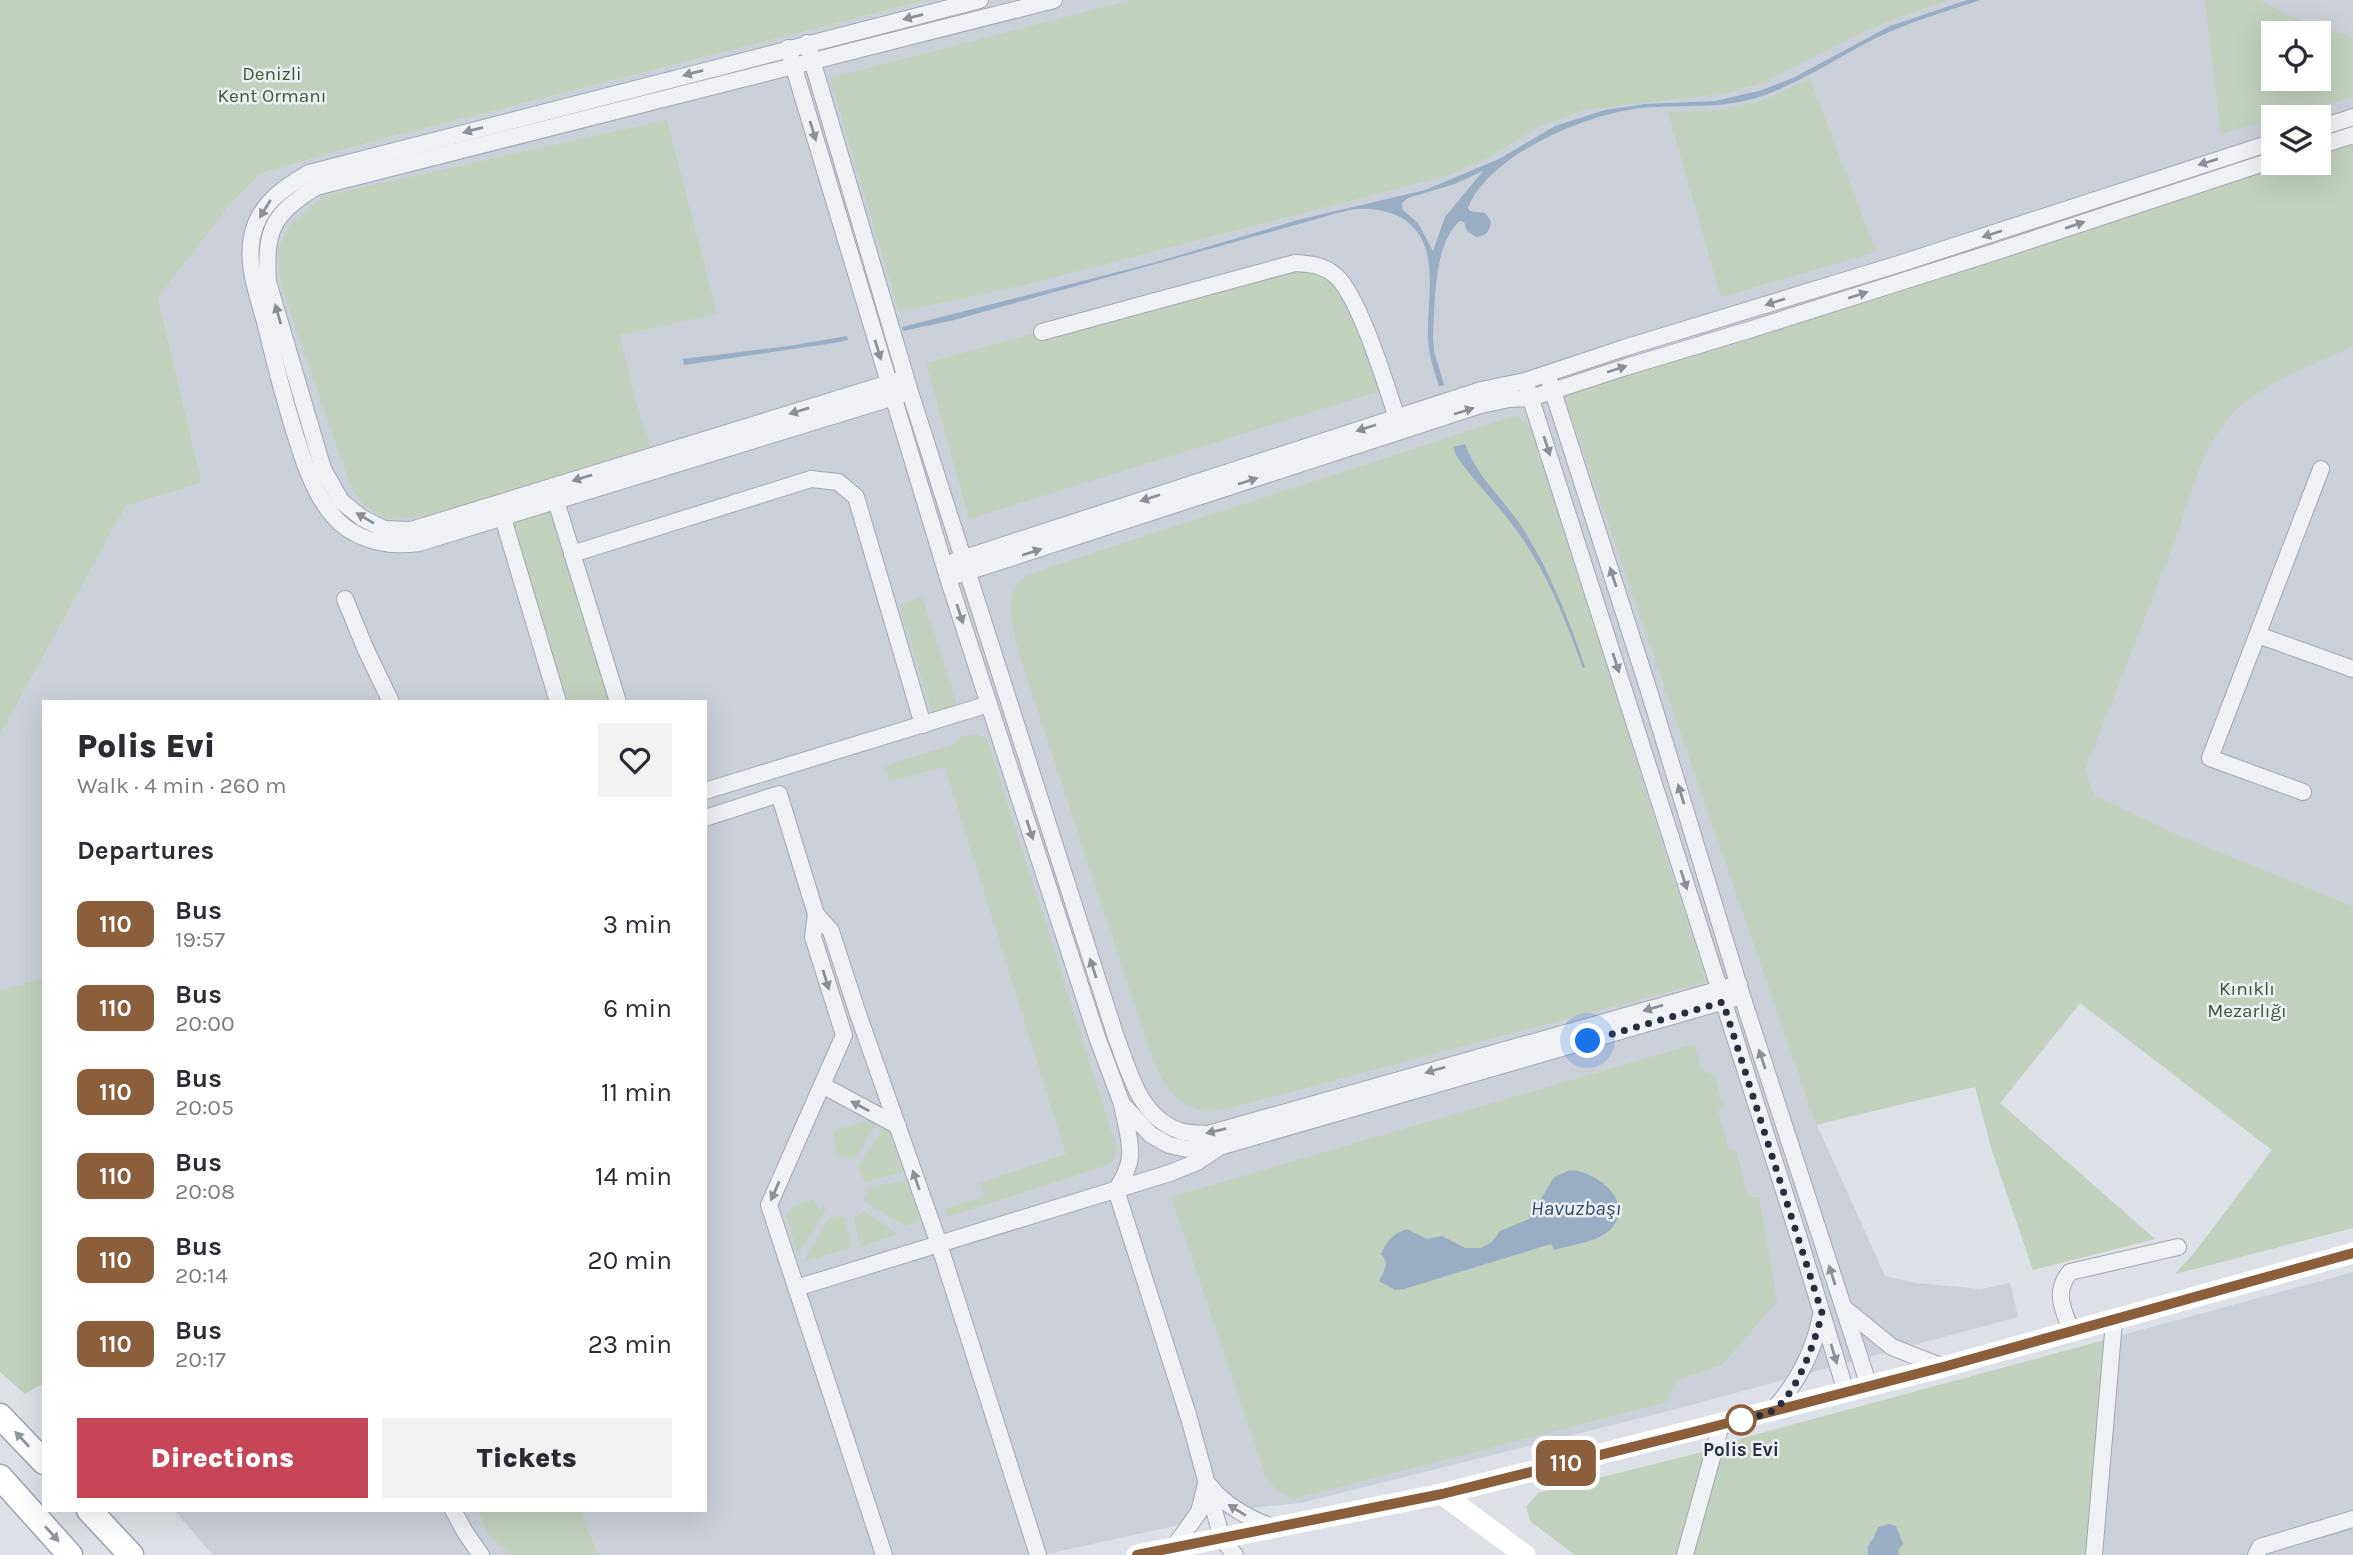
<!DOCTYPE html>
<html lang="en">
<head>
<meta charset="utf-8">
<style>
	body { margin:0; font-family:Karla,sans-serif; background:#f2f2f3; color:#2b2b33; height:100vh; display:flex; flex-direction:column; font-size:26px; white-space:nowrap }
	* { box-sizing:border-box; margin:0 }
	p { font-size:23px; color:#7c7c81 }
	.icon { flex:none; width:38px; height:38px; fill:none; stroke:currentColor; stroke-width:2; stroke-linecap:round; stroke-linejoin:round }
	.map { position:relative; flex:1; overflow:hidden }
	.drawer { position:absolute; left:42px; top:700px; width:665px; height:812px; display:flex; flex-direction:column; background:#fff; border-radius:0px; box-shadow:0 7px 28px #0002 }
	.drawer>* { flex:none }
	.badge { padding:0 14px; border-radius:10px; font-size:24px; line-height:46px }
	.buttons { position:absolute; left:2261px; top:21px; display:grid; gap:14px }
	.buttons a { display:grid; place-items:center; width:70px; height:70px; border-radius:0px; background:#fff; box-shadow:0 7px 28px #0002; font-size:35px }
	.you { position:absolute; width:35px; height:35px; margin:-18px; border:5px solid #fff; border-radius:50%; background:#1a73e8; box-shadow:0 0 0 10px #1a73e833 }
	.map>.badge { position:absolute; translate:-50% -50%; box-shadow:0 0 0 4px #fff }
	h2 { padding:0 35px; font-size:26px; line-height:63px }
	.round { display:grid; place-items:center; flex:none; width:74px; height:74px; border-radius:0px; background:#f2f2f3 }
	.summary { display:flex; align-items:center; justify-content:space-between; height:119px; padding:0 35px }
	h1 { font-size:33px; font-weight:800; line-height:52px }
	.button { display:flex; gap:14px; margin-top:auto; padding:14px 35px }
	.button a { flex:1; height:80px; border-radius:0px; background:#c74656; color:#fff; font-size:28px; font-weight:800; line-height:80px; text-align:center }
	.button a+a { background:#f2f2f3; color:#2b2b33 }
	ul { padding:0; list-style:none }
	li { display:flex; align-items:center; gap:21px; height:84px; padding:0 35px }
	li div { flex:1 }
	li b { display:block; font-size:26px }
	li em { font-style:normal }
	li .badge { min-width:77px; font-weight:700; text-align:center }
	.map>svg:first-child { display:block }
	.built { fill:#cbcfd8; fill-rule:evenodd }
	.green { fill:#c2d0be; fill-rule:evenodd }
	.water { fill:#99adc5; fill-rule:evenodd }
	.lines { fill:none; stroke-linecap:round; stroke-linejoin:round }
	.street-casing { stroke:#a3a7b0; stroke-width:18 }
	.primary-casing { stroke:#9da4b1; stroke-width:27 }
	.street { stroke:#eff1f5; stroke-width:16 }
	.secondary { stroke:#fff; stroke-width:21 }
	.primary { stroke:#fff; stroke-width:24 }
	.oneway { fill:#8b9098 }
	.oneway2 { fill:#93969e }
	.line-casing { stroke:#fff; stroke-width:16 }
	.line { stroke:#8b5e3c; stroke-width:10 }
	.walk { stroke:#272e3c; stroke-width:7; stroke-dasharray:0 12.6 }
	.stop-dot { fill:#fff; stroke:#8b5e3c; stroke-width:3.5 }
	.labels { text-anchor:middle; stroke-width:5; stroke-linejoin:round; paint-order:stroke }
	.park-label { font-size:19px; fill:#3b5735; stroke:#eceff4 }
	.stop-label { font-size:19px; font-weight:bold; fill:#272e3c; stroke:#eceff4 }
	.water-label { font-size:21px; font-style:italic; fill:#334c6e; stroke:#eceff4 }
</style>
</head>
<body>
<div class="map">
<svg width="2353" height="1555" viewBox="0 0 2353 1555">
	<rect width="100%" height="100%" fill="#dde0e6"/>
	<g class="built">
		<path d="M 928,0 L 2353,0 L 2353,906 L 2210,849 L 2080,1003 L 2000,1103 L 1975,1086 L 1817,1125 L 1885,1276 L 1916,1283 L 1981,1289 L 2010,1283 L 2018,1317 L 1661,1413 L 1301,1503 L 1260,1507 L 1043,1555 L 213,1555 L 174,1510 L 705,1510 L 705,702 L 44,702 L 44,1351 L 0,1260 L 0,735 L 126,506 L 202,483 L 158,298 L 229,206 L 262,173 L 364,144 ZM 2273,33 L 2319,33 L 2319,79 L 2273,79 ZM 2273,117 L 2319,117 L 2319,163 L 2273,163 Z"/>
		<polygon points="2353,1272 2353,1555 2094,1555 2119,1336"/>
	</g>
	<g class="green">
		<polygon points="0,0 928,0 364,144 262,173 229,206 158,298 202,483 126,506 0,735"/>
		<polygon points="1132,0 1948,0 1866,30 1765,82 1727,93 1583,110 1541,126 1487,158 1446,176 1024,285 899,312 830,78"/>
		<path d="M 2205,0 L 2259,0 L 2290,16 L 2353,38 L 2353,97 L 2281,117 L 2273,117 L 2273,119 L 2221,134 ZM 2273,33 L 2319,33 L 2319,79 L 2273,79 Z"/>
		<polygon points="1810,79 1876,252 1721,297 1668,112 1719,110 1759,102"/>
		<polygon points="667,120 717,314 620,335 635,399 650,446 542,481 425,516 386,519 365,506 351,487 281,285 278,247 293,222 324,196"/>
		<path d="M 2353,138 L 2353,346 C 2318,363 2265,382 2237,409 C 2201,444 2191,497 2174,542 C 2145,618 2115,694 2085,770 L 2094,795 L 2184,838 L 2353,906 L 2353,1228 L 2175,1274 L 2194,1253 L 2272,1150 L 2080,1003 L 2000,1103 L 2155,1239 L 2033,1270 L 1992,1151 L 1975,1087 L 1816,1124 L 1563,393 L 2273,163 L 2319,163 L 2319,149 Z"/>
		<polygon points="1295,263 1337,277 1383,390 969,519 926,363"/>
		<path d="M 1512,417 C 1525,417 1528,422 1533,434 L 1706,982 L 1229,1108 C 1220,1109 1210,1111 1201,1110 C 1163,1102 1154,1061 1143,1030 L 1018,650 C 1014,630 1003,596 1021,580 C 1027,574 1039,572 1047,568 Z"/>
		<polygon points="556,501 619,702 558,702 503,518"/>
		<polygon points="922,597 957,704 932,712 899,605"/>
		<polygon points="976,734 987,739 1117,1149 1113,1161 1105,1166 947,1217 944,1209 984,1197 980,1183 1066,1154 945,767 889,781 884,766 955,744 959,737"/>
		<polygon points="44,979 44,1383 25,1394 0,1372 0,990"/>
		<polygon points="1695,1044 1701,1070 1714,1075 1724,1108 1718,1110 1729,1149 1736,1150 1748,1197 1759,1197 1777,1301 1722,1365 1677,1380 1666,1402 1293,1499 1278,1492 1267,1479 1171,1197"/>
		<polygon points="870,1120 878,1121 855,1159 837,1155 833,1131"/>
		<polygon points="884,1127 889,1132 904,1172 865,1182 858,1168"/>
		<polygon points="907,1180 920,1214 917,1223 905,1226 864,1201 869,1187"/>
		<polygon points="813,1200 820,1210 823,1206 826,1210 798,1254 786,1215 793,1206"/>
		<polygon points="864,1211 898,1234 860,1247 854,1218"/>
		<polygon points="830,1217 845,1217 851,1248 804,1261"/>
		<polygon points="2112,1338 2093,1555 1689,1555 1725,1443"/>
		<polygon points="1706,1451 1678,1555 1575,1555 1530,1521 1526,1507 1538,1493"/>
		<polygon points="478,1510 580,1510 598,1555 511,1555 487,1533"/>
	</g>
	<g class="water">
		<path d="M 1967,0 L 1980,0 C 1945,12 1909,22 1876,38 C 1838,57 1802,82 1762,96 C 1722,110 1683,104 1641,108 C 1587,114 1489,154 1468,208 L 1470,211 L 1485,213 L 1491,221 C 1490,231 1487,236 1476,237 L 1467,231 L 1464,222 L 1460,221 C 1433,243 1435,306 1433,339 L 1434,351 L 1444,385 L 1439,386 C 1434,371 1429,356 1428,339 C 1426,299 1444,239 1398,216 C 1384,210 1372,208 1356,209 C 1337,212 1318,219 1299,224 L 954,320 L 903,331 L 902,327 L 1153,263 L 1298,220 L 1425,190 L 1499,159 L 1555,126 L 1605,110 L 1645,104 L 1715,101 L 1759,91 L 1793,78 L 1890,26 ZM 1483,171 L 1445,217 L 1433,251 L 1418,223 L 1403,210 L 1402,203 L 1408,198 L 1455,184 Z"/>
		<polygon points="847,336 848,340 834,343 684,365 683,359 789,346"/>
		<path d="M 1465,444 C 1476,475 1501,497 1520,524 C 1549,569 1568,617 1585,667 L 1583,668 C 1566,621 1547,572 1517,531 C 1499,505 1473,481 1456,455 L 1453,447 Z"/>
		<path d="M 1570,1170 C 1596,1171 1636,1201 1611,1229 C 1599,1242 1571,1245 1554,1250 L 1551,1244 L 1404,1289 L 1395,1290 L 1379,1281 C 1384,1271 1390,1263 1381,1254 C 1388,1240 1392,1234 1407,1229 L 1427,1239 L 1442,1236 L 1465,1248 L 1481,1248 L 1492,1242 L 1500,1231 L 1529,1219 L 1554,1177 Z"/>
		<polygon points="1889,1524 1896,1526 1903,1544 1898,1550 1899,1555 1868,1555 1868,1546 1874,1537 1878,1527"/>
	</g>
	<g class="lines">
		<defs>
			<g id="street">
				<path d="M 807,43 L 910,392 L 1116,1037 C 1130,1073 1139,1117 1180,1131 C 1188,1134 1199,1133 1208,1134 L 1739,984"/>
				<polyline points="788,48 948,578 1097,1037 1122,1104 1151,1135 1169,1145 1187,1149 1219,1147 1742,996"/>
				<polyline points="2319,128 2353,117"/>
				<polyline points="2319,146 2353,135"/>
				<path d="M 1042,332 L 1295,263 C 1311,264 1324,265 1336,276 C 1359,296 1386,385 1397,418"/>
				<path d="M 896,381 L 411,530 L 384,529 L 362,518 L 341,501 L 323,469 L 268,282 C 265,229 272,215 316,187 L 1054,0"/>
				<polyline points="1550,382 1649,691 1742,996 1869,1386"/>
				<polyline points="1528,390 1799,1238 1846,1392"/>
				<path d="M 901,395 L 419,543 C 391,547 362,542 340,523 C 323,507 313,485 305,464 C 289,419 277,372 266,326 C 259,298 246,267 252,237 C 258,205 283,188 309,173 L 980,0"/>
				<polyline points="556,501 618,702"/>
				<polyline points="503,518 558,702"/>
				<polyline points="572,554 811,479 838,482 856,497 923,725"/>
				<polyline points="955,561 1481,390 1525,381 1624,348 1902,263 2273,142"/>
				<polyline points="958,575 1481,405 1509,399 1531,398 1626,367 1752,329 2001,250 2273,160"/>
				<polyline points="345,599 366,650 391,702"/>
				<polyline points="2258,635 2353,669"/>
				<polyline points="705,791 989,704"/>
				<polyline points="2303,792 2210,758 2321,469"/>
				<polyline points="705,818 779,794 816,914 831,931 857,1011 939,1244 1038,1555"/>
				<polyline points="816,914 813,937 844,1035 769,1205 884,1555"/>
				<polyline points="822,1085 898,1126"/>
				<polyline points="1116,1190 1189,1418 1222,1539 1235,1555"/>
				<path d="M 1116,1190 C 1139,1156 1129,1142 1122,1104"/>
				<polyline points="796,1288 1170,1173 1197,1162 1218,1148"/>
				<polyline points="1844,1308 1892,1347 1943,1367"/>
				<path d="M 2072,1332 C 2063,1310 2053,1292 2070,1272 L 2178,1247"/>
				<path d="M 1771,1412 C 1797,1384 1814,1352 1821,1315"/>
				<path d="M 1210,1486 C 1226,1507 1250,1519 1275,1528"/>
				<polyline points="453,1510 465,1532 481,1555"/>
				<polyline points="1173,1548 1199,1512 1206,1484"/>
				<polyline points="1685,1555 1721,1425"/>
				<polyline points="2094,1555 2114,1321"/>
				<polyline points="2256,1555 2260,1547 2353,1519"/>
			</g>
			<g id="primary">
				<polyline points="0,1416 44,1462"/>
				<polyline points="0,1477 70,1555"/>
				<polyline points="89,1510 131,1555"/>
			</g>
		</defs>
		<use href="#street" class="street-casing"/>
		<use href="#primary" class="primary-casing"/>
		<use href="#street" class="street"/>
		<g class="secondary">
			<polyline points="1442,1494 1525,1555"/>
			<polyline points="1137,1555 1442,1494 1943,1367 2353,1253"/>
		</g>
		<use href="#primary" class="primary"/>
	</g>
	<defs><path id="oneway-solid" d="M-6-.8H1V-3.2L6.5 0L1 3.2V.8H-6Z" transform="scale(1.75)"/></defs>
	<g class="oneway">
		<use href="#oneway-solid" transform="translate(913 17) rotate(166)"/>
		<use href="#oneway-solid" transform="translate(693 73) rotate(165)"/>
		<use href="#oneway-solid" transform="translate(473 130) rotate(165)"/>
		<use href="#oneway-solid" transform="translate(813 131) rotate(73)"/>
		<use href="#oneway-solid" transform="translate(2208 162) rotate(163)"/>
		<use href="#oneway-solid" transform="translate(265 209) rotate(122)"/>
		<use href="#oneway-solid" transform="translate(2075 225) rotate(-19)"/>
		<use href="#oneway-solid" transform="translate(1992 234) rotate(162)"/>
		<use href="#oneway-solid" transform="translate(1858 295) rotate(-18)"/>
		<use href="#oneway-solid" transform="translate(1775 302) rotate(162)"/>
		<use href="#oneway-solid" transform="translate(278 314) rotate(-106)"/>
		<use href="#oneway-solid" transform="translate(878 350) rotate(73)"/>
		<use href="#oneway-solid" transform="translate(1617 369) rotate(-18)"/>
		<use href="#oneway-solid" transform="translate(799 411) rotate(163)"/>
		<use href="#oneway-solid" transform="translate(1464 411) rotate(-18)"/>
		<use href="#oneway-solid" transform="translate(1366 428) rotate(162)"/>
		<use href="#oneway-solid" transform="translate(1547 446) rotate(72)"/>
		<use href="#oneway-solid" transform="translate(582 478) rotate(163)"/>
		<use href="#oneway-solid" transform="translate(1248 481) rotate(-18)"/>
		<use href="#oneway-solid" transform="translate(1150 498) rotate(162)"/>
		<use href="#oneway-solid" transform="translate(365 518) rotate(-149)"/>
		<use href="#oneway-solid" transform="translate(1032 552) rotate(-18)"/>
		<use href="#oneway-solid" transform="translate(1613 577) rotate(-108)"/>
		<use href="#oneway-solid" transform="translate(960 614) rotate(72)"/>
		<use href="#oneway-solid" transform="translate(1616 663) rotate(72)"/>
		<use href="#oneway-solid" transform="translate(1681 794) rotate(-107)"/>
		<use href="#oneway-solid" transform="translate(1030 830) rotate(72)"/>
		<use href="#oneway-solid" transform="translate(1684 880) rotate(72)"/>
		<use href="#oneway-solid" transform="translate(1093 968) rotate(-108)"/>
		<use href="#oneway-solid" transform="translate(826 980) rotate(73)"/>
		<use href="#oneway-solid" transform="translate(1653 1008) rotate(164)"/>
		<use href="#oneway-solid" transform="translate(1762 1059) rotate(-108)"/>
		<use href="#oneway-solid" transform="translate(1435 1070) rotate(164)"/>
		<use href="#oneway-solid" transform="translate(860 1106) rotate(-152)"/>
		<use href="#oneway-solid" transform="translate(1216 1131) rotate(167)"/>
		<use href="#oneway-solid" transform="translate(916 1180) rotate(-109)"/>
		<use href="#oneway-solid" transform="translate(775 1191) rotate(114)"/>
		<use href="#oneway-solid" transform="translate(1832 1275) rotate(-108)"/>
		<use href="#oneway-solid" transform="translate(1834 1354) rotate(73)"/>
		<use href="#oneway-solid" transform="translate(1237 1510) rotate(-148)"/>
	</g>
	<g class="oneway2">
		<use href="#oneway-solid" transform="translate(22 1439) rotate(-133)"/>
		<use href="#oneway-solid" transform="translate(52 1534) rotate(48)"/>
	</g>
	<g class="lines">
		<defs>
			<polyline id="line" points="1137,1555 1442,1494 1693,1432 1943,1367 2353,1253"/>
		</defs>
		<use href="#line" class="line-casing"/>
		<use href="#line" class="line"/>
		<path class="walk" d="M 1588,1041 L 1723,1002 L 1822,1313 C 1816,1339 1795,1402 1768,1413 C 1757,1417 1743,1419 1731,1422 L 1741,1420"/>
	</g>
	<circle class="stop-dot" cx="1741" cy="1420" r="14"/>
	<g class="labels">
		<g class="park-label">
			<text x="272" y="80">Denizli<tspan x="272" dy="22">Kent Ormanı</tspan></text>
			<text x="2247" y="995">Kınıklı<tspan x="2247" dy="22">Mezarlığı</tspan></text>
		</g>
		<g class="stop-label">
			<text x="1741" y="1456">Polis Evi</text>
		</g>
		<g class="water-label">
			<text x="1576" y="1215">Havuzbaşı</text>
		</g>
	</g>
</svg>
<div class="buttons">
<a><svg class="icon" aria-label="locate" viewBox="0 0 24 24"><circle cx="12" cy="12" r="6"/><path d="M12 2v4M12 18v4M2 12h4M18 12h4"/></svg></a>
<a><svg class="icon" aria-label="layers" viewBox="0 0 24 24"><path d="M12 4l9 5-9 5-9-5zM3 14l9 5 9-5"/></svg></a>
</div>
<div class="you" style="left:1588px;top:1041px"></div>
<b class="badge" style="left:1566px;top:1463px;background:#8b5e3c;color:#fff">110</b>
<section class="drawer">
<div class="summary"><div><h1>Polis Evi</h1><p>Walk · 4 min · 260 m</p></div><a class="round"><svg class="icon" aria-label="heart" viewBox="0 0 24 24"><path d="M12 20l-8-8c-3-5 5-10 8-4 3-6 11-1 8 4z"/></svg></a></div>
<h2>Departures</h2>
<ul>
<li><span class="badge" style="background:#8b5e3c;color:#fff">110</span><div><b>Bus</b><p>19:57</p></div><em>3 min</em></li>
<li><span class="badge" style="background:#8b5e3c;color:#fff">110</span><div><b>Bus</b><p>20:00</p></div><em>6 min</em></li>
<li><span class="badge" style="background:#8b5e3c;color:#fff">110</span><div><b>Bus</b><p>20:05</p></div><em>11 min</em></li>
<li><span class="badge" style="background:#8b5e3c;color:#fff">110</span><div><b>Bus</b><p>20:08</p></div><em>14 min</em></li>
<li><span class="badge" style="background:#8b5e3c;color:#fff">110</span><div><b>Bus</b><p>20:14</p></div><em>20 min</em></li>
<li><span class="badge" style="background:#8b5e3c;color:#fff">110</span><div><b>Bus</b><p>20:17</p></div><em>23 min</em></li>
</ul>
<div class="button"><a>Directions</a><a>Tickets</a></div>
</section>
</div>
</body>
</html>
